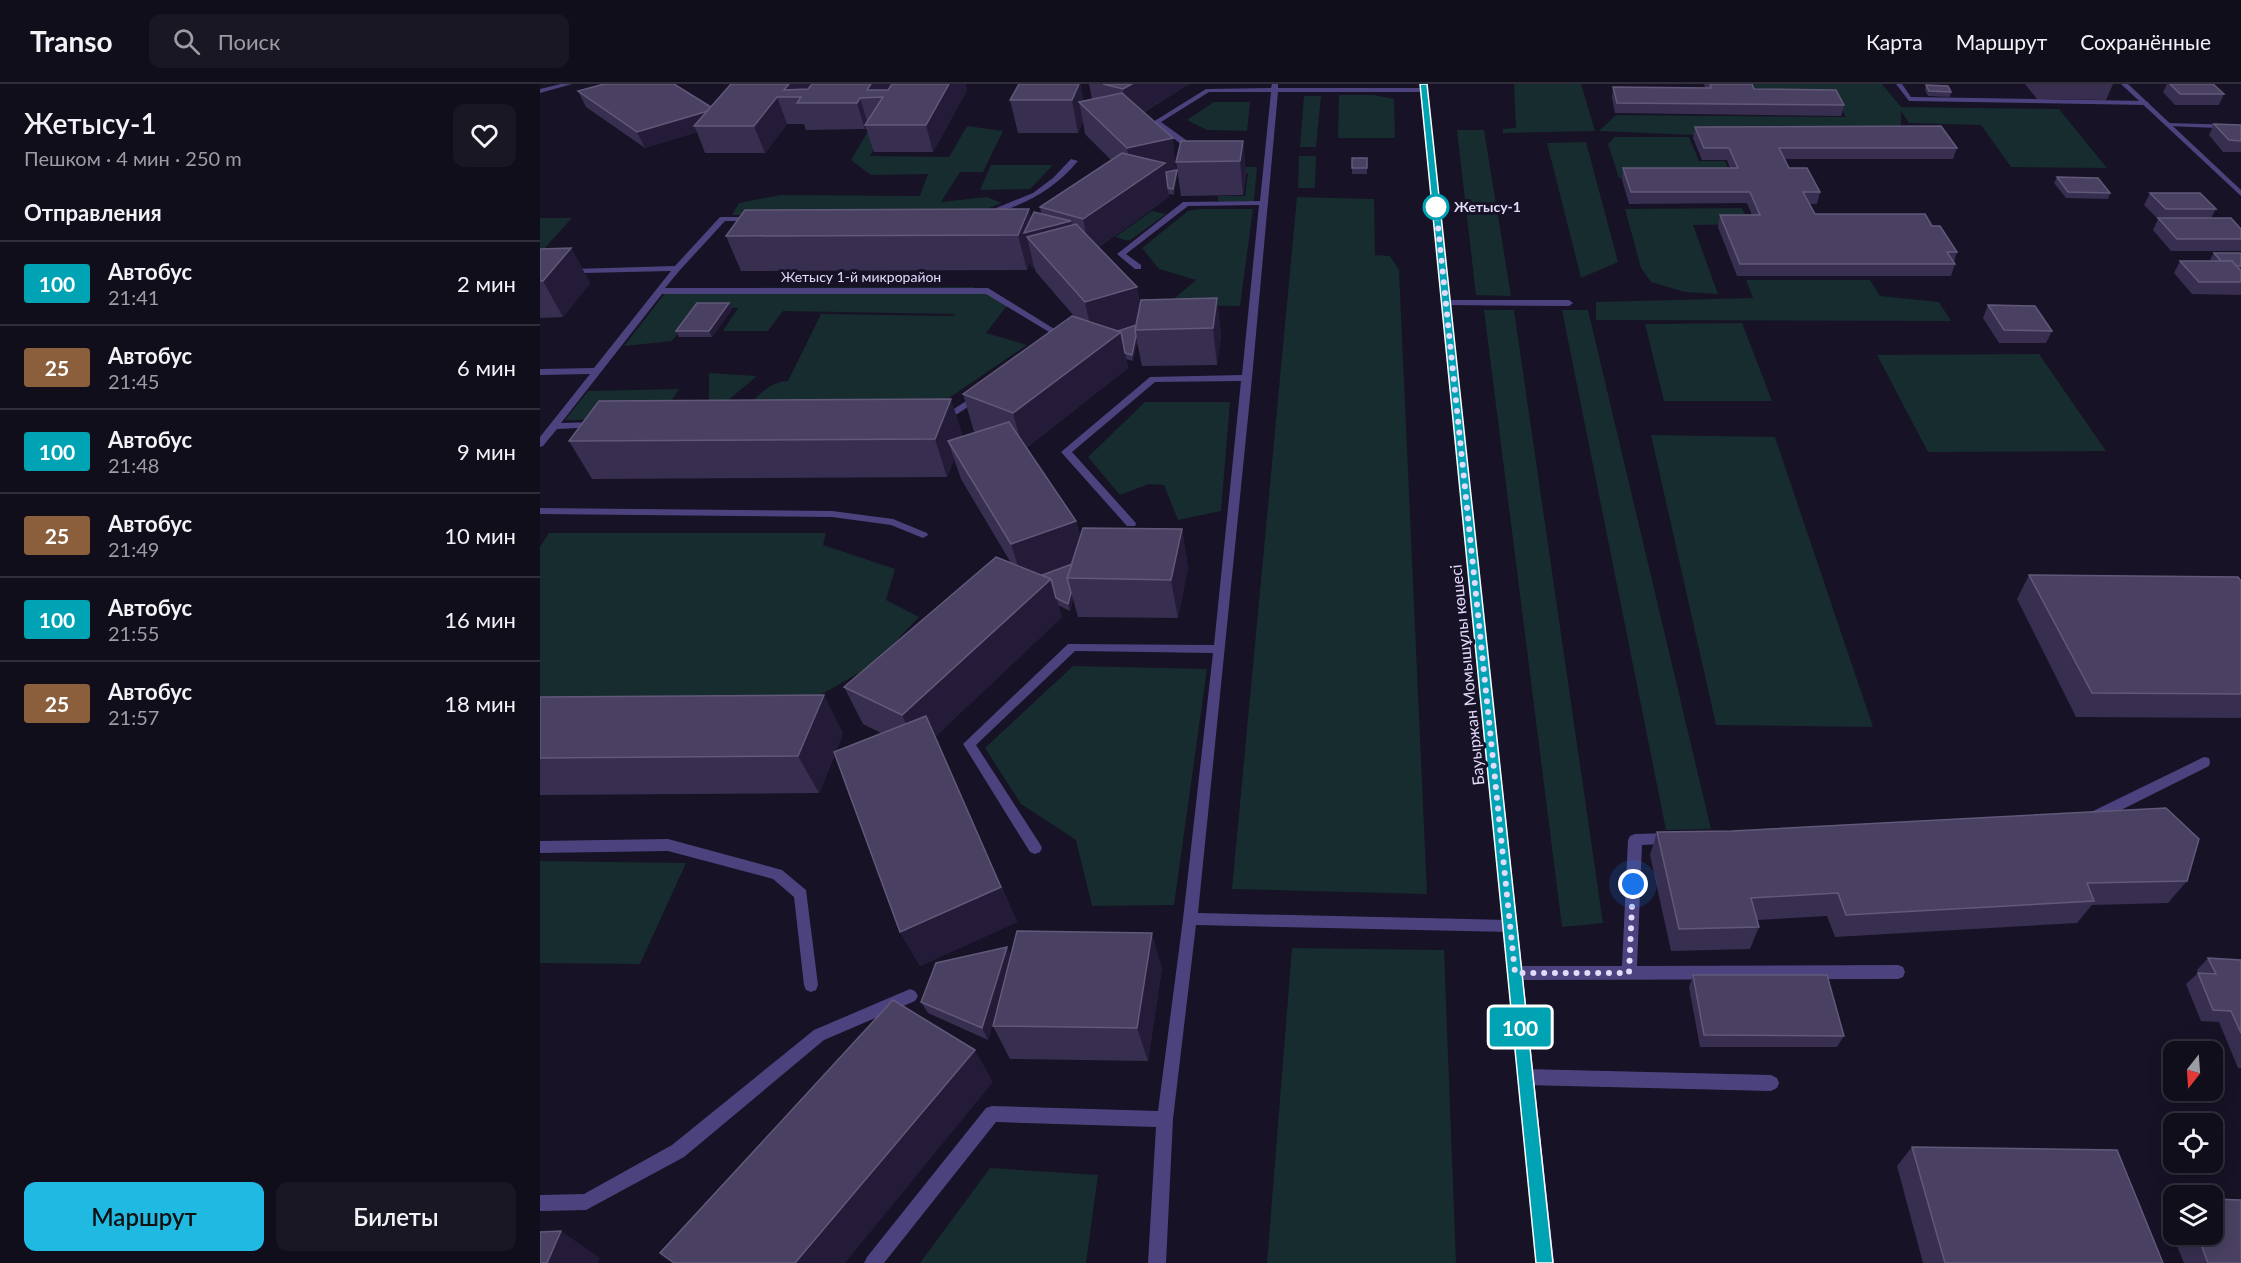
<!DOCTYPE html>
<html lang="ru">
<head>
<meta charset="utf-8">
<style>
	body { margin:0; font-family:Lato,sans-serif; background:#1a1725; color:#f1f3f6; height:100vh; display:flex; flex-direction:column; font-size:22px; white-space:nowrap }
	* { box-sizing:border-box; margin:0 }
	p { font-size:20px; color:#9c9ca3 }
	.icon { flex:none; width:33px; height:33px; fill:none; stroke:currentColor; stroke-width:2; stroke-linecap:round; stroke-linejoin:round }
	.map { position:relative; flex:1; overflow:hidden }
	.details { display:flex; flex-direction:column; background:#110e1c; width:540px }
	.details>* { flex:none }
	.badge { padding:0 12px; border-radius:4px; font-size:21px; line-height:39px }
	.needle { width:39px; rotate:197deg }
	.fabs { position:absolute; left:1623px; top:957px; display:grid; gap:12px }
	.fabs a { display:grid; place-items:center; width:60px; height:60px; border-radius:12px; background:#110e1c; box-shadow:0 3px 15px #0003,0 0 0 2px #302e3b; font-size:30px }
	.you { position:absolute; width:30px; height:30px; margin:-15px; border:4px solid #fff; border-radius:50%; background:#1a73e8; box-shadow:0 0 0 9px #1a73e833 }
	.map>.badge { position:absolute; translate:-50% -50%; box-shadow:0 0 0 3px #fff }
	h2 { padding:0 24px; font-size:22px; line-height:54px }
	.round { display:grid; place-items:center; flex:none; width:63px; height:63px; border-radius:12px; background:#1a1725 }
	.headline { display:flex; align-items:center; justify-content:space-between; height:102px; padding:0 24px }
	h1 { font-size:28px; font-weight:600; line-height:45px }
	.primary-button { display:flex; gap:12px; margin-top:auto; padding:12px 24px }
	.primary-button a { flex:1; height:69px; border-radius:12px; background:#1fb9e2; color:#111; font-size:24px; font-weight:600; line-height:69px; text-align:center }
	.primary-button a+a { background:#1a1725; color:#f1f3f6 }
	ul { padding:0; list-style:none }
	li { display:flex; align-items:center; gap:18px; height:84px; padding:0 24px; border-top:2px solid #302e3b }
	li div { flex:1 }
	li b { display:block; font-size:22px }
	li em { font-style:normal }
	li .badge { min-width:66px; font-weight:700; text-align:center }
	header { display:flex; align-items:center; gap:36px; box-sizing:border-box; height:84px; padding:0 30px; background:#110e1c; border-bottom:2px solid #302e3b }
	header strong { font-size:28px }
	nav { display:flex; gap:33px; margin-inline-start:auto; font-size:21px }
	.search { width:420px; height:54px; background:#1a1725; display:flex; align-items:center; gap:15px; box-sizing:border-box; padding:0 21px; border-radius:12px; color:#9c9ca3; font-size:22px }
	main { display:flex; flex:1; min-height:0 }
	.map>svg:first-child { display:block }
	.green { fill:#162c2e }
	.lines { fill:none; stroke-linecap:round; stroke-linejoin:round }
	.service { fill:#4c437e; fill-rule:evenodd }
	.minor { fill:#4c437e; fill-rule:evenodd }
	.tertiary { fill:#4c437e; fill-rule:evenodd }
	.secondary { fill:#8d7eee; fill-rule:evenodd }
	.wall { fill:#382e50 }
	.shaded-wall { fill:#231b37 }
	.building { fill:#4a4162; stroke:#62597a; stroke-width:1.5 }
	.line { fill:#00a3b4; stroke:#fff; stroke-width:1.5 }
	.walk { stroke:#e2dbfa; stroke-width:6; stroke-dasharray:0 10.8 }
	.stop-dot { fill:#fff; stroke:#00a3b4; stroke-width:3 }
	.labels { text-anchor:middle; stroke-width:6; stroke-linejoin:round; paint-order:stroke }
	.far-stop-label { font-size:14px; font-weight:bold; fill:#e2dbfa; stroke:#171225; text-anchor:start }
	.far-street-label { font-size:14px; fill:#e2dbfa; stroke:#171225 }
	.street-label { font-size:16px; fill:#e2dbfa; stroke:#171225 }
</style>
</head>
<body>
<header>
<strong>Transo</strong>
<div class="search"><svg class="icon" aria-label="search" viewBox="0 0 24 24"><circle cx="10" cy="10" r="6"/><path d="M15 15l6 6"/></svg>Поиск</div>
<nav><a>Карта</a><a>Маршрут</a><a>Сохранённые</a></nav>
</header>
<main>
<section class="details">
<div class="headline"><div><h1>Жетысу-1</h1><p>Пешком · 4 мин · 250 m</p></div><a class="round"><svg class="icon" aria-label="heart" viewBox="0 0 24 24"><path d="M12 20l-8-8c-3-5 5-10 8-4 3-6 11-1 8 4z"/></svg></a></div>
<h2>Отправления</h2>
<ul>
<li><span class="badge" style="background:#00a3b4;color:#fff">100</span><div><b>Автобус</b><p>21:41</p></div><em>2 мин</em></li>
<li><span class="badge" style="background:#8b5e3c;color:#fff">25</span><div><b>Автобус</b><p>21:45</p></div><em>6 мин</em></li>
<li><span class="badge" style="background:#00a3b4;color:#fff">100</span><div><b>Автобус</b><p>21:48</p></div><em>9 мин</em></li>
<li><span class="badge" style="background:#8b5e3c;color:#fff">25</span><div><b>Автобус</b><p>21:49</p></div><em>10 мин</em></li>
<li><span class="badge" style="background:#00a3b4;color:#fff">100</span><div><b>Автобус</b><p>21:55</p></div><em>16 мин</em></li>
<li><span class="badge" style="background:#8b5e3c;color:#fff">25</span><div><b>Автобус</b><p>21:57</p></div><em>18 мин</em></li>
</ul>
<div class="primary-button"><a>Маршрут</a><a>Билеты</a></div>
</section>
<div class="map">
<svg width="1701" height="1179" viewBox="0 0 1701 1179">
	<rect width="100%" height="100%" fill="#171225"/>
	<g class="green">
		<polygon points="974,0 1041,0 1055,47 963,49 963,45 976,44"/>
		<polygon points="1207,0 1342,0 1361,23 1519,25 1567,84 1471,83 1441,41 1369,39 1361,27 1361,41 1330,52 1153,51 1059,47 1076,31 1306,33 1295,15 1214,15"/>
		<polygon points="799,11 834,11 854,15 855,54 798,54"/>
		<polygon points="764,12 781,12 776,63 760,63"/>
		<polygon points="674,18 710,18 707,47 667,46 647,36"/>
		<polygon points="427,42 463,47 443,88 420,88 401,118 447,113 462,119 428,132 192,131 199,119 240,111 380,112 388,90 331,91 311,76 327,49 343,49 330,72 409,73"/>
		<polygon points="917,46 944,46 971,212 936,211"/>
		<polygon points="1075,53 1149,53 1159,77 1185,77 1193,94 1079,94 1068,60"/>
		<polygon points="1046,58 1078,178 1041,194 1007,59"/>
		<polygon points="759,72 776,72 775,104 758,104"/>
		<polygon points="451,81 513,81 490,105 440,106"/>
		<polygon points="701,83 717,83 714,117 678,117 678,112 705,112 708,89 700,89"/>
		<polygon points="757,113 834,115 835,171 850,172 859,186 887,810 692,805"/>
		<polygon points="1202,124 1210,140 1153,141 1178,210 1145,208 1111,198 1101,184 1085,125"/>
		<polygon points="660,125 713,125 700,222 627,221 656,196 619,185 602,164 648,127"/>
		<polygon points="612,127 626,130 589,157 575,153"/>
		<polygon points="0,134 32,134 2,167 0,167"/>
		<polygon points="1206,196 1330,196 1340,212 1399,218 1411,237 1056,236 1056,218 1213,214"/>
		<path d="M 433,203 L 469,219 L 446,249 L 487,261 L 381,333 L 25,336 L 48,307 L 139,305 L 125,327 L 169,328 L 169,289 L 217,292 L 174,328 L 204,328 C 215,314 228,298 248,297 L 281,230 L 412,232 L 415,230 L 243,227 L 228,247 L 183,247 L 198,224 L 158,223 L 132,257 L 84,262 L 129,204 Z"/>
		<polygon points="944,226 974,226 1063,839 1022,843"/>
		<polygon points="1022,226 1048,226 1171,745 1126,746"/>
		<polygon points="1202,239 1232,317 1124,317 1105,240"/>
		<polygon points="1499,270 1566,367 1388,368 1337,271"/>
		<polygon points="605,318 690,318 681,427 638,436 624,401 609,400 580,411 548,373"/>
		<polygon points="1111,351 1235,353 1333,643 1176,641"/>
		<polygon points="9,449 286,449 283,461 355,485 346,516 379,533 333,581 275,614 0,643 0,463"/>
		<polygon points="533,582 667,585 634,821 552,822 536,756 481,720 445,664"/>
		<polygon points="0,777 146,779 100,880 0,879"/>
		<polygon points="752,864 904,866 916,1179 727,1179"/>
		<polygon points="450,1084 558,1091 546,1179 380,1179"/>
	</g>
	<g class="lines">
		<g class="service">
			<polygon points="21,0 32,0 0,9 0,5"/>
			<polygon points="732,0 738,0 738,4 884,4 887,6 884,8 738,8 712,294 658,829 970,836 975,838 977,842 975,846 970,848 656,841 633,1035 626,1179 608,1179 616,1043 456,1038 344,1179 324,1179 327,1173 446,1024 452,1022 618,1027 643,835 673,569 535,567 436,661 500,760 502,764 500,768 495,770 490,768 423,660 528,560 674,561 701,297 615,298 532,368 595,438 596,440 595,442 587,442 521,368 610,293 702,291 719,121 648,122 586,170 601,181 601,185 595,185 577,170 643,118 720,117 731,8 669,8 621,38 653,61 653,65 647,65 613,38 666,5 731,4"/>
			<polygon points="1356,0 1362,0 1371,13 1606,17 1609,19 1606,21 1369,17"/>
			<path d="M 531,75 L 538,77 C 514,106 483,122 448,131 L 444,129 L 493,109 L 513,94 Z"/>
			<polygon points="180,133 216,133 220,135 216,137 185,137 140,186 125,204 448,204 516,246 515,248 509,248 446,210 122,210 21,339 55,338 58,339 58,343 17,345 3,362 0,363 0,353 50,290 0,291 0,285 54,284 131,187 0,190 0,186 135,182"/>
			<polygon points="905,216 1029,216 1033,219 1029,222 902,221 902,217"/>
			<polygon points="440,308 443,309 443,313 405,338 402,339 397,336"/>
			<polygon points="0,424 292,427 353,435 387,449 388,451 383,454 351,441 292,433 0,430"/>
			<polygon points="1664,673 1669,674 1670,678 1669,682 1557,738 1552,739 1547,738 1545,734 1547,730"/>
			<polygon points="1131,749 1136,751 1138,755 1136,759 1102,761 1097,882 1358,881 1363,883 1365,888 1363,893 1358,895 975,896 970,894 968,889 970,884 975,882 1082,882 1088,756 1090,752 1095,750"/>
			<polygon points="128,755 242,786 266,806 278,901 276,906 271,908 266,906 264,901 254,813 233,795 128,767 0,769 0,757"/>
			<polygon points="370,905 375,907 378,912 375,917 284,956 144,1073 46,1126 0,1127 0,1111 44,1110 132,1061 274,946"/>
			<polygon points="985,985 1231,991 1237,994 1239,999 1237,1004 1231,1007 985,1001 979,998 977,993 979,988"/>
		</g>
		<polygon class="minor" points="1626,39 1701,41 1701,45 1628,42 1626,41"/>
		<polygon class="tertiary" points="1581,0 1588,0 1701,106 1701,112"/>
		<polygon class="secondary" points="880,0 886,0 1014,1179 996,1179"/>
	</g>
	<g class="wall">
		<polygon points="191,0 270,0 271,2 427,6 393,68 334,68 326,44 325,45 266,46 264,40 247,40 225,69 165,69 157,48 105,64 46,23 38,7 171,23"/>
		<polygon points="479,0 544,17 552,15 549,0 649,0 604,28 637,87 634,111 629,110 629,113 559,163 597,203 600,220 677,214 681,251 677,281 602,282 597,258 593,277 586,275 588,284 486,364 536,437 540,453 642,445 648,483 638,534 538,533 533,515 530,527 518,521 522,533 395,653 477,838 380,882 360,848 295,670 279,709 0,711 0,613 303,649 296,667 341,649 323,640 304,603 471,479 421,395 414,375 407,393 52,395 29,357 423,352 436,348 434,348 423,310 534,232 496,188 494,183 492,184 490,177 487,186 201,187 186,152 491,134 501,129 500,123 571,76 545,50 543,38 538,49 478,49 470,16"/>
		<polygon points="1164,0 1212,0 1214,5 1304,21 1301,32 1075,29 1072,14 1073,3 1165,4"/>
		<polygon points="1485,0 1573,0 1566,16 1497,15"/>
		<polygon points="1627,0 1673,0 1684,10 1679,21 1635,21 1623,8"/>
		<polygon points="1386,1 1411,8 1410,13 1388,12 1385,6"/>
		<polygon points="1674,40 1701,41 1701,68 1683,68 1669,51"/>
		<polygon points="1155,43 1417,64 1413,75 1245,75 1249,84 1280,108 1277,120 1269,120 1275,130 1392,142 1417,168 1414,178 1415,180 1411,192 1197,192 1178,143 1180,131 1212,131 1207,119 1089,120 1082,96 1083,84 1190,84 1187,76 1162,76 1153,54"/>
		<polygon points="703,57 706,90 703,111 641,112 636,78"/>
		<rect x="812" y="74" width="15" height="16"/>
		<polygon points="1517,93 1570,109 1568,115 1526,114 1514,99"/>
		<polygon points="1610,109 1676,125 1671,134 1701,145 1701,167 1631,167 1613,146 1618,135 1604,121"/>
		<polygon points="31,164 50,199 23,233 0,234 0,165"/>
		<polygon points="1674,169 1701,169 1701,211 1652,210 1634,189 1640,177 1672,177 1670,175"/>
		<polygon points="189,219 192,225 172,253 139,253 136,247"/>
		<polygon points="1448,221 1512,247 1506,259 1459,259 1443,234"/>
		<polygon points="1489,491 1701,497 1701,634 1536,633 1477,515"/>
		<polygon points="1192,747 1647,797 1628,819 1552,821 1537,839 1295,853 1287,832 1217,836 1219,843 1210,865 1131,867 1110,771 1117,748"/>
		<polygon points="467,863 471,873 622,884 608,977 470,975 453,942 458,921 448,956 388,929 381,918"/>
		<polygon points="1668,874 1701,876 1701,984 1698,984 1679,938 1661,937 1646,900 1658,889 1657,886"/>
		<polygon points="1153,891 1304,952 1297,963 1160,963 1149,903"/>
		<polygon points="1372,1063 1623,1179 1383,1179 1357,1082"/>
		<polygon points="1634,1120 1634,1150 1672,1150 1701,1179 1644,1179 1623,1128"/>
	</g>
	<g class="shaded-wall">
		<polygon points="249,0 270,0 273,7 261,13 244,6"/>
		<polygon points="331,0 356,0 343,13 327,6"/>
		<polygon points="409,0 426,0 427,6 393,68 386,41"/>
		<polygon points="539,0 541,0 545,24 539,18 543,38 538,49 532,16"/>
		<polygon points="592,0 649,0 588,37 583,5"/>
		<polygon points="237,13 247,40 225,69 214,42"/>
		<polygon points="320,14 328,40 325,41 326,44 325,45 317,19"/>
		<polygon points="173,25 154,42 157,48 105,64 97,48"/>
		<polygon points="633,54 637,92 634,111 633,105 626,90 629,113 550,169 543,135 592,95 587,64"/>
		<polygon points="703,57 706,90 703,111 700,77"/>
		<polygon points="489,125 494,146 531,137 538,171 487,153 494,183 492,184 490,177 487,186 478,151"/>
		<polygon points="31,164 50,199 23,233 3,197"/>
		<polygon points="597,203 603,239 553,255 545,218"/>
		<polygon points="677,214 681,251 677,281 673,244"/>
		<polygon points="189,219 192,225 172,253 169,247"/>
		<polygon points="581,248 588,284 483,366 473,329"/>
		<polygon points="596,252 597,258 593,277 592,271"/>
		<polygon points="411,315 423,352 408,357 414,375 407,393 395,355"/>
		<polygon points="536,437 545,475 483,498 471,460"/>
		<polygon points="642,445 648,483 638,534 631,496"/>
		<polygon points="511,495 522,533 379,668 362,631"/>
		<polygon points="531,509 533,515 530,527 528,520"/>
		<polygon points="284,611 303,649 279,709 258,672"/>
		<polygon points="461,803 477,838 380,882 360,848"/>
		<polygon points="612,849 622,884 608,977 597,944"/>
		<polygon points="467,863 472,875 448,956 442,944"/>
		<polygon points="435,966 453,998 305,1179 255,1179"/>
		<polygon points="21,1147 60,1174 58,1179 7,1179"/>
	</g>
	<g class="building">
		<polygon points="64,0 134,0 171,23 168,27 97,48 38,7"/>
		<polygon points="191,0 249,0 244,6 268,5 272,0 331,0 327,6 348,6 352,0 409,0 386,41 325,41 343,13 320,14 317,19 257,19 261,13 237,13 214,42 154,42"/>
		<polygon points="479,0 539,0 532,16 470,16"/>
		<polygon points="563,0 592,0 583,5"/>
		<polygon points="1170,0 1212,0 1214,5 1296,6 1304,21 1077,19 1073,3 1171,4"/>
		<polygon points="1630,0 1673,0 1684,10 1640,10"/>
		<polygon points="1386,1 1408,2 1411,8 1389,7"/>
		<polygon points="582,9 633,54 587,64 539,18"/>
		<polygon points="1674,40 1701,41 1701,57 1689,56"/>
		<polygon points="1401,42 1417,64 1239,64 1249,84 1267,84 1280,108 1263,108 1275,130 1385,130 1392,142 1400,142 1417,168 1407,168 1415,180 1200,180 1180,131 1220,131 1210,108 1091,108 1083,84 1198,84 1189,64 1164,64 1155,43"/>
		<polygon points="641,57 703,57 700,77 636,78"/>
		<polygon points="582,69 625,79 543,135 500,123"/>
		<rect x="812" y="74" width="15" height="10"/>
		<polygon points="637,86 633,105 628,104 626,88"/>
		<polygon points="1517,93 1558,94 1570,109 1528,108"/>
		<polygon points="1610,109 1660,109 1676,125 1626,125"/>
		<polygon points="489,125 478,151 186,152 205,126"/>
		<polygon points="494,128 531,137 484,149"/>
		<polygon points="1618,134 1691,134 1701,145 1701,155 1637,155"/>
		<polygon points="536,140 597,203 545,218 487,153"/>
		<polygon points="31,164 3,197 0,197 0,165"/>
		<polygon points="1674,169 1701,169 1701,182 1696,182 1692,177 1681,177"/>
		<polygon points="1640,177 1692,177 1701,187 1701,198 1659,198"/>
		<polygon points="677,214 673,244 595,246 601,216"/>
		<polygon points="157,219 189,219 169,247 136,247"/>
		<polygon points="1448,221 1495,222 1512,247 1464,246"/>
		<polygon points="532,232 581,248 473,329 423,310"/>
		<polygon points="596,241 595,246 596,252 592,271 585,269 581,248 578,247"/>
		<polygon points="411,315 395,355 29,357 59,317"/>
		<polygon points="469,338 536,437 471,460 408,357"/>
		<polygon points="543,444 642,445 631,496 527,494"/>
		<polygon points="456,473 511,495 362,631 304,603"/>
		<polygon points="532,480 527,494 531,509 528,520 516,514 511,495 502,491"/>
		<polygon points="1489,491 1698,493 1701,497 1701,610 1552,609"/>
		<polygon points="284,611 258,672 0,674 0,613"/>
		<polygon points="386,632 461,803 360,848 294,668"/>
		<polygon points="1626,724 1659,755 1647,797 1547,799 1554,817 1306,831 1298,809 1211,814 1219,843 1139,845 1117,748 1192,747"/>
		<polygon points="477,847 612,849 597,944 453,942"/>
		<polygon points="467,863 442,944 381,918 396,879"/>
		<polygon points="1668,874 1701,876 1701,949 1691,927 1673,926 1658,889 1676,890"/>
		<polygon points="1153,891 1287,891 1304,952 1164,951"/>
		<polygon points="353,916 435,966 255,1179 134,1179 120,1169"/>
		<polygon points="1372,1063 1577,1066 1623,1179 1405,1179"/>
		<polygon points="1672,1115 1701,1116 1701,1179 1668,1179 1657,1150 1672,1150"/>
		<polygon points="21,1147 7,1179 0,1179 0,1148"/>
	</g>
	<polygon class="line" points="880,0 887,0 1013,1179 996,1179"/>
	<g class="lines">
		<polyline class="walk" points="896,123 975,889 1089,889 1093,800"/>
	</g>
	<circle class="stop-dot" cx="896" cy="123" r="12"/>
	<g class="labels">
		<g class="far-stop-label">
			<text x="914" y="128">Жетысу-1</text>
		</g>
		<g class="far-street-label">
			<text x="321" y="198">Жетысу 1-й микрорайон</text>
		</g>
		<g class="street-label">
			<text transform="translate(927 591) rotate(-96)" y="6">Бауыржан Момышұлы көшесі</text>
		</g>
	</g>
</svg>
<div class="fabs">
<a><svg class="needle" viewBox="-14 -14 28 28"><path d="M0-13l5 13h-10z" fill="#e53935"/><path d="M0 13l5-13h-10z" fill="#9c9ca3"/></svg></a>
<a><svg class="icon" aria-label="locate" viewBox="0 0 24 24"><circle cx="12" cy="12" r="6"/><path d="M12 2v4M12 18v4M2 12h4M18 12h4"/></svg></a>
<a><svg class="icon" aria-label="layers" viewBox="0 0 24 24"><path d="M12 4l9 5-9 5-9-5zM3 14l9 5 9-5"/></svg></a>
</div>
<div class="you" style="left:1093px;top:800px"></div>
<b class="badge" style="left:980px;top:943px;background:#00a3b4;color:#fff">100</b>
</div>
</main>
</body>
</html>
